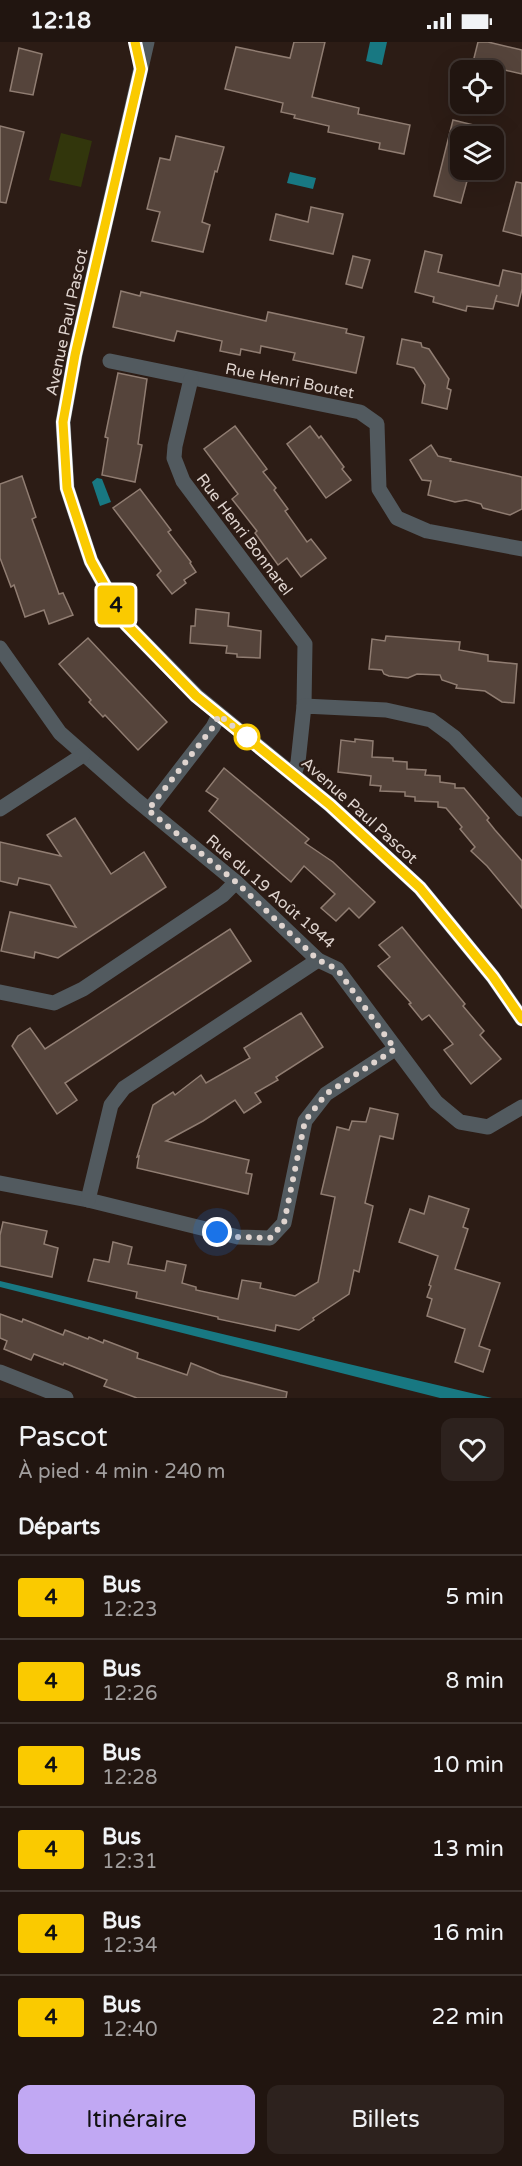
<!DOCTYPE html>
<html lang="fr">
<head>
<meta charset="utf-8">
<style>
	body { margin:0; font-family:"Varela Round",sans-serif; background:#2d221e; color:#f1f3f6; height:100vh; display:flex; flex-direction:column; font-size:22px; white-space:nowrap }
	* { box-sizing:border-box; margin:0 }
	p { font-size:20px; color:#a29f9f }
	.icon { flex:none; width:33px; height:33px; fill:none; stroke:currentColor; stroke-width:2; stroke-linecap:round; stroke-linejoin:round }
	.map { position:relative; height:1356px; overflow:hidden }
	.panel { display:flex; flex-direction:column; background:#211510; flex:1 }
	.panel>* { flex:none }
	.badge { padding:0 12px; border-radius:4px; font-size:21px; line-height:39px }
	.buttons { position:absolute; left:450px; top:18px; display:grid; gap:12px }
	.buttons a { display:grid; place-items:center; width:54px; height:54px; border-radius:12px; background:#211510; box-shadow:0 6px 24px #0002,0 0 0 2px #3e3430; font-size:30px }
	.you { position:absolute; width:30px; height:30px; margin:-15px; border:4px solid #fff; border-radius:50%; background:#1a73e8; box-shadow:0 0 0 9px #1a73e833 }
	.map>.badge { position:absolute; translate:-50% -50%; box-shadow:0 0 0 3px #fff }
	h2 { padding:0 18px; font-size:22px; line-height:54px }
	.round { display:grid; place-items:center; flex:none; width:63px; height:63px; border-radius:12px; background:#2d221e }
	.head { display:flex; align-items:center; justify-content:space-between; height:102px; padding:0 18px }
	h1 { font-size:28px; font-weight:600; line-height:45px }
	.primary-button { display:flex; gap:12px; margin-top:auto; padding:12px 18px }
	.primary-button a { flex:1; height:69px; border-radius:12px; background:#c1a8f3; color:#111; font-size:24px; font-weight:600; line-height:69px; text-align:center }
	.primary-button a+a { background:#2d221e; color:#f1f3f6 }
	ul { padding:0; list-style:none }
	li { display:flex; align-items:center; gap:18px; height:84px; padding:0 18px; border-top:2px solid #3e3430 }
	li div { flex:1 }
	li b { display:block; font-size:22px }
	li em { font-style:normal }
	li .badge { min-width:66px; font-weight:700; text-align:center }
	.status { display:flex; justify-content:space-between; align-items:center; height:42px; padding:0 30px; background:#211510; direction:ltr }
	.status svg { height:16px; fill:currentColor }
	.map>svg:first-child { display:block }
	.green { fill:#32360c }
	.water { fill:#187882 }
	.building { fill:#55443b; stroke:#907d72; stroke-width:1.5 }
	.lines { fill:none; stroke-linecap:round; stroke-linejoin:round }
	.minor { stroke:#525a5f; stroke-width:15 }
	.line-casing { stroke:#fff; stroke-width:14 }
	.line { stroke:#faca00; stroke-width:9 }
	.walk { stroke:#dfd4cf; stroke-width:6; stroke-dasharray:0 10.8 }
	.stop-dot { fill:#fff; stroke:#faca00; stroke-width:3 }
	.labels { text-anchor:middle; stroke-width:4.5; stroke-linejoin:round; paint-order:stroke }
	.street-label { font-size:16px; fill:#dfd4cf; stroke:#2c1c15 }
</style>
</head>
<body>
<div class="status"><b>12:18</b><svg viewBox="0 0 49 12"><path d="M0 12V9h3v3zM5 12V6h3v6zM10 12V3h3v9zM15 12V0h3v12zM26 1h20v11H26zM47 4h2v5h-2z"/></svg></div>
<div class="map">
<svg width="522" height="1356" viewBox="0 0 522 1356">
	<rect width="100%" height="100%" fill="#2c1c15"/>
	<polygon class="green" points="61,91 92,99 81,145 49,138"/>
	<g class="water">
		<polygon points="370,0 387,0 382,23 366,19"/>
		<polygon points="290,130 316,136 313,147 287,141"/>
		<polygon points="97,436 102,437 111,460 100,464 92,440"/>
		<polygon points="0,1239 492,1356 440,1356 0,1245"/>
	</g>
	<g class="building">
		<polygon points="294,0 325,0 312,55 359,66 358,72 410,83 404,112 379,107 380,101 328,90 329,84 294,76 295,73 281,70 283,61 225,47 236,5 290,16"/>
		<polygon points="478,0 488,0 522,8 522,32 500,27 471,28"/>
		<polygon points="19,6 42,12 33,53 10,49"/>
		<polygon points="453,78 478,84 475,94 460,94 460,128 470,128 461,161 434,154"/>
		<polygon points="0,84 24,90 6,161 0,160"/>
		<polygon points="176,94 224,105 217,130 215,129 202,180 210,183 203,210 152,199 160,170 147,167 160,116 170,118"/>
		<polygon points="516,140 522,141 522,194 503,189"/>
		<polygon points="311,165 343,172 333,212 270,198 276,172 308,180"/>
		<polygon points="425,209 442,213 438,230 473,238 499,244 503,228 522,232 522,247 518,264 495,259 497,253 493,267 467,264 466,269 433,260 434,255 415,250"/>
		<polygon points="353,214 370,218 362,246 346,242"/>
		<polygon points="121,249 140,254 141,250 266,279 268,270 347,287 346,291 364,295 356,331 293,318 295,311 261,304 260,311 241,307 240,313 220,309 222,299 177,289 174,299 113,285"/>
		<polygon points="402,297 421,301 422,305 429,307 449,337 447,346 451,348 447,367 422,361 425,343 420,335 414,326 397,322"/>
		<polygon points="118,331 147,337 138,402 142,403 135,440 102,433 108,396 105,395"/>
		<polygon points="235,384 267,427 263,430 276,446 274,448 288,467 285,469 307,500 311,497 326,516 301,535 287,516 278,523 255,491 257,489 232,457 238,452 204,407"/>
		<polygon points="310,384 319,396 321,394 344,425 342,427 351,438 326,456 287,402"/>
		<polygon points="431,403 438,414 451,417 450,419 522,435 522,467 510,473 483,466 481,462 466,458 455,460 428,453 431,439 422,438 410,418"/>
		<polygon points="22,434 36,475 32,477 59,552 63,551 73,573 49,582 44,568 25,575 14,543 11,545 0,516 0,442"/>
		<polygon points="140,447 171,488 168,490 191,520 190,521 196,530 184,538 186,541 172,552 157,533 161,529 113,466"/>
		<polygon points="196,567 229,571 228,584 261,589 260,616 237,615 237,612 226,611 227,604 190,601 191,584 195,584"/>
		<polygon points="386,594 460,600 459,608 488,613 488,619 517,622 514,661 502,660 485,649 456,646 457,643 442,638 440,633 417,632 408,636 389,634 384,632 382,628 369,627 372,597 385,599"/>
		<polygon points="88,596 167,680 138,708 105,673 103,675 89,660 91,658 59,622"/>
		<polygon points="355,697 373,699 372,715 393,716 393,719 407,720 407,727 426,728 425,733 440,734 440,740 455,742 455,746 464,746 489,776 487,778 495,788 522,819 522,866 487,824 471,809 475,805 460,787 462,785 446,766 438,765 438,760 415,759 415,755 405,754 405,750 380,749 381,744 370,743 371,734 338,730 341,698 355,700"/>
		<polygon points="224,726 309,797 305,801 333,820 375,860 359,876 349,866 336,879 321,866 335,852 304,824 291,840 209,769 218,757 206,749"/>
		<polygon points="75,776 111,832 144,810 166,845 58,916 35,910 34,916 1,909 10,870 76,885 50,843 19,836 17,843 0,839 0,800 61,814 47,793"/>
		<polygon points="402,885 465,962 463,964 484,989 480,993 501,1017 471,1042 444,1008 453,1002 429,973 422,978 409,962 411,961 378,924 390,915 379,903"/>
		<polygon points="230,887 251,919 65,1041 77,1058 57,1072 12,1004 18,994 30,986 45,1007"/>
		<polygon points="301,971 323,1005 276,1035 278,1038 255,1051 261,1060 244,1071 235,1058 203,1079 166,1099 249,1118 246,1131 252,1132 248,1152 137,1126 139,1114 137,1115 153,1063 173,1050 175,1053 201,1033 206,1041 250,1016 244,1006"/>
		<polygon points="370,1066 398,1072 393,1097 380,1094 365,1161 373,1164 359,1230 354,1228 349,1252 313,1276 314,1278 299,1288 276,1283 275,1289 218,1277 218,1275 136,1256 137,1250 88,1239 94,1217 109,1220 113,1200 132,1205 128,1222 165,1229 167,1219 186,1223 182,1241 196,1245 196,1248 238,1257 242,1238 261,1241 260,1246 295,1254 318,1240 335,1155 321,1152 337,1085 349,1088 352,1079 366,1080"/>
		<polygon points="429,1154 469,1167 463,1185 468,1187 455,1227 500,1241 479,1304 490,1308 483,1330 455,1320 465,1287 427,1274 432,1257 427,1255 431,1244 429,1243 438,1214 399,1200 410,1167 424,1172"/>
		<polygon points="3,1180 47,1189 44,1202 58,1206 52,1235 0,1224 0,1193"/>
		<polygon points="0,1272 22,1280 23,1277 63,1293 65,1288 88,1297 89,1295 103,1301 104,1298 138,1311 137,1316 187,1333 191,1321 220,1333 287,1350 286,1356 137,1356 104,1344 107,1338 64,1321 63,1323 34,1312 31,1318 4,1307 7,1299 0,1296"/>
	</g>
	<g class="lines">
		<g class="minor">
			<polyline points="147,0 75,313 63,380 67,446 91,519 126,582 197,654 330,763 420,846 493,935 522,977"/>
			<polyline points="110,319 360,370 377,382 379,447 397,476 427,489 522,507"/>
			<polyline points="191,337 175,404 174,416 183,439 305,602 304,664"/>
			<polyline points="0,606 60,691 134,756 236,840 318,918 337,927 436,1060 460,1080 488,1085 522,1065"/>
			<polyline points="294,733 298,720 304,664 386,668 431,678 454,695 522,767"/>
			<polyline points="0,767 83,713"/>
			<polyline points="149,768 213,685 219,673"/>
			<polyline points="0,950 54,961 83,947 223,853 236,840"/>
			<polyline points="0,1141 88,1158 238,1195 270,1196 284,1181 305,1079 326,1052 395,1007"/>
			<polyline points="88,1158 111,1063 124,1046 318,918"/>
			<polyline points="0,1330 66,1356"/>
		</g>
	</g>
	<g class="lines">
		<defs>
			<polyline id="line" points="135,0 141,27 75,313 63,380 67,446 91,519 126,582 196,654 330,763 420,846 493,935 522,977"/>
		</defs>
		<use href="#line" class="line-casing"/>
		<use href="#line" class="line"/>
		<polyline class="walk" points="217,1190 238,1195 270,1196 284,1181 305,1079 326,1052 395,1007 337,927 318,918 236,840 148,768 213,685 219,673 251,699 247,695"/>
	</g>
	<circle class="stop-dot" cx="247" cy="695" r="12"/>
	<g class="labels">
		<g class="street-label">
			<text transform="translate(66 280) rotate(-78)" y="6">Avenue Paul Pascot</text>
			<text transform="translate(290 338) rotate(11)" y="6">Rue Henri Boutet</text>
			<text transform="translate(245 492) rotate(53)" y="6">Rue Henri Bonnarel</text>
			<text transform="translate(360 768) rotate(42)" y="6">Avenue Paul Pascot</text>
			<text transform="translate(271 849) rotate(41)" y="6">Rue du 19 Août 1944</text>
		</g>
	</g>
</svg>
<div class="buttons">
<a><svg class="icon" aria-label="locate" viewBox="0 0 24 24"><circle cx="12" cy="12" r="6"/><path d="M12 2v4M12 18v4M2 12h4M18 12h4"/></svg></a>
<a><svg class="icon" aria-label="layers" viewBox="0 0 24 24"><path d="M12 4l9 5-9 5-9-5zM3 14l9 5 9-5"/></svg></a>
</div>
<div class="you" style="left:217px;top:1190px"></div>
<b class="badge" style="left:116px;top:563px;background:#faca00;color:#111">4</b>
</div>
<section class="panel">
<div class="head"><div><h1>Pascot</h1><p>À pied · 4 min · 240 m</p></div><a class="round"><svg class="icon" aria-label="heart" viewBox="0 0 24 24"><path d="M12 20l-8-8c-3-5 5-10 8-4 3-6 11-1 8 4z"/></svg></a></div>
<h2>Départs</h2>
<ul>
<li><span class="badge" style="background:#faca00;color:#111">4</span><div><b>Bus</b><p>12:23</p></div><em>5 min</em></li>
<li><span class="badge" style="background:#faca00;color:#111">4</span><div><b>Bus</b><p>12:26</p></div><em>8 min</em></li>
<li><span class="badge" style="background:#faca00;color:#111">4</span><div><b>Bus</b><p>12:28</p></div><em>10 min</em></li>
<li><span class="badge" style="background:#faca00;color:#111">4</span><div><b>Bus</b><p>12:31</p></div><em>13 min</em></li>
<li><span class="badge" style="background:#faca00;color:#111">4</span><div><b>Bus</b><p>12:34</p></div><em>16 min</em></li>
<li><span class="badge" style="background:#faca00;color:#111">4</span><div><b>Bus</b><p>12:40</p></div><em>22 min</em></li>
</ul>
<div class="primary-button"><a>Itinéraire</a><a>Billets</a></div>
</section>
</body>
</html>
